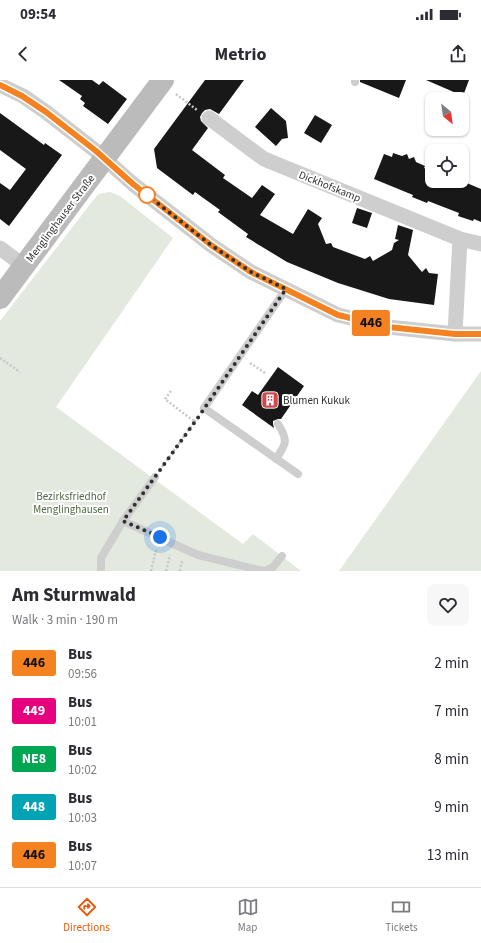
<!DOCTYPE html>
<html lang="en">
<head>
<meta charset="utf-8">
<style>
	body { margin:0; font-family:"Source Sans 3",sans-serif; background:#f7f7f7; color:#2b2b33; height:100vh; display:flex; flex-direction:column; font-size:15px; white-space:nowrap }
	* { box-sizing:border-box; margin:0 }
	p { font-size:13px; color:#7c7c81 }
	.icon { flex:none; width:22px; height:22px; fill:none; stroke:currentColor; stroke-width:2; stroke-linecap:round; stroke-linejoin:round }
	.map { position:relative; height:491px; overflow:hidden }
	.sheet { display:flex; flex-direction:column; background:#fff; flex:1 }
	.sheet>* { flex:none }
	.badge { padding:0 8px; border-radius:3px; font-size:14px; line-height:26px }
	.needle { width:26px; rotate:151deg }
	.fabs { position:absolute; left:425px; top:12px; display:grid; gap:8px }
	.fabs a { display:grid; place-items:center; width:44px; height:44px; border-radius:8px; background:#fff; box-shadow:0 1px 3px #0004; font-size:20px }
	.you { position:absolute; width:20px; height:20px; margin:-10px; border:3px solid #fff; border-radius:50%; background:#1a73e8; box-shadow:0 0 0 6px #1a73e833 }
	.map>.badge { position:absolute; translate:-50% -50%; box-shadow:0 0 0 2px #fff }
	.round { display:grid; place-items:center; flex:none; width:42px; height:42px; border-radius:8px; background:#f7f7f7 }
	.summary { display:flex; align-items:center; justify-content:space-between; height:68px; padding:0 12px }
	h1 { font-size:19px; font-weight:700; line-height:30px }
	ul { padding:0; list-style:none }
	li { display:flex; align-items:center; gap:12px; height:48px; padding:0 12px }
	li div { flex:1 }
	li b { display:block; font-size:15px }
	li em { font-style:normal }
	li .badge { min-width:44px; font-weight:700; text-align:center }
	.status { display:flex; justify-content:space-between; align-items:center; height:28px; padding:0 20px; background:#fff; direction:ltr }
	.status svg { height:11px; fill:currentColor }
	header { display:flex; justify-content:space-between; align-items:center; height:52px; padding:0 12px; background:#fff; font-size:18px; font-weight:700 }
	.tabs { display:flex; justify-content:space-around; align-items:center; height:56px; border-top:1px solid #e1e1e2; background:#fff; font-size:11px; color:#7c7c81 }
	.tabs a { display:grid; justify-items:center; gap:2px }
	.tabs .current { color:#ea580c }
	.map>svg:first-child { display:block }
	.green { fill:#e3e9de }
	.building { fill:#181818 }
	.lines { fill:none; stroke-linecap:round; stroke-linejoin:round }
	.path { stroke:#c8c8c8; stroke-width:2.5; stroke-dasharray:2 2; stroke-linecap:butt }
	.lane { stroke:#cecece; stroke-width:8 }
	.street { stroke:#cecece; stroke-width:15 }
	.secondary { stroke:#bbb; stroke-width:22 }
	.line-casing { stroke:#fff; stroke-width:9 }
	.line { stroke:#f58220; stroke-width:6 }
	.walk { stroke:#313131; stroke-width:4; stroke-dasharray:0 7.2 }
	.stop-dot { fill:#fff; stroke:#f58220; stroke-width:2 }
	.labels { text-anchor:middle; stroke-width:4; stroke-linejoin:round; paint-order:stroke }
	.street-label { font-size:11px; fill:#313131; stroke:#fff }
	.poi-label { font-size:11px; fill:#313131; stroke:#fff; text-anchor:start }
	.park-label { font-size:11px; fill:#526843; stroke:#fff }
</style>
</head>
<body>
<div class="status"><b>09:54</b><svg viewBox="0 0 49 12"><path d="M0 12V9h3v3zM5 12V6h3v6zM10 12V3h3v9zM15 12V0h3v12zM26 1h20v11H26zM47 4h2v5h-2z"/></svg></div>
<header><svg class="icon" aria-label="back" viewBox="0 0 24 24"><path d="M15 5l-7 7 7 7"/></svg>Metrio<svg class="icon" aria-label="share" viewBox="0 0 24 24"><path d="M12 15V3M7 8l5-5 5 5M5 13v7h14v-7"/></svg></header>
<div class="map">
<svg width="481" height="491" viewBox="0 0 481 491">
	<rect width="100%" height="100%" fill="#fff"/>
	<g class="green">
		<polygon points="110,112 120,116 173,158 56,327 243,464 253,454 301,491 0,491 0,241 98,114"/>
		<polygon points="481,291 481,491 339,491"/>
	</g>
	<g class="building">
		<polygon points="59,0 92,0 99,5 103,1 127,19 108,44 83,26 85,23 80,19 82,16"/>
		<polygon points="205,0 244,0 219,34 210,29 205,30 202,33 200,37 201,41 208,48 192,70 225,95 223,98 252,118 262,105 275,114 260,135 293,154 308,129 322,138 318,144 326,164 331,163 333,167 365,179 370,176 373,181 392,170 394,163 399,160 395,159 398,145 413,150 408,175 422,192 426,188 429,193 438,194 434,225 389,219 338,203 287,182 246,157 248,154 218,132 220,130 195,112 193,115 157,88 154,69"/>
		<polygon points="360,0 406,0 399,18 360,2"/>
		<polygon points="426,0 469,0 463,16"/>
		<polygon points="271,28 286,41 288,58 282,59 276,66 255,47"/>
		<polygon points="0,33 44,65 45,63 62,75 9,146 0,139 0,103 10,110 26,89 0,70"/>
		<polygon points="315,35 332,45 321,63 304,53"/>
		<polygon points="393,73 402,76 407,74 409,79 414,77 416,82 425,86 424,88 431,91 427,101 462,101 481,109 481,142 474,139 473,141 458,136 459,133 428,121 427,123 412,117 413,115 374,99 384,74 392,77"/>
		<polygon points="357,128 372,133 367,148 352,143"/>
		<polygon points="278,287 304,306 281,339 278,339 273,341 273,344 274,348 242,325 252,311 258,315"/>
	</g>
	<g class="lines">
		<g class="path">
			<polyline points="176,14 197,30"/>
			<polyline points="0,278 20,292"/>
			<polyline points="250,283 265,293"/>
			<polyline points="171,311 165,319 195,342"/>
			<polyline points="162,387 197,338"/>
			<polyline points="151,491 156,470"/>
			<polyline points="166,491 170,475"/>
			<polyline points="180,491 182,481"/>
		</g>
		<g class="lane">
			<polyline points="355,2 355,0"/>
			<polyline points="286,209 204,328 298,394"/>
			<path d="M 276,379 C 287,363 288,360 278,344"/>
			<polyline points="123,441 198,475 263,491"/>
			<polyline points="101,491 101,478 123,441 155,397"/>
			<polyline points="264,491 272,488 282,476"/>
		</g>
		<g class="street">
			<polyline points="0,5 23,16 46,32 96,71 133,104 211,165 251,192 338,235 388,247 455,254 481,254"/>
			<polyline points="209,38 264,79 460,159"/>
			<polyline points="0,168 24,186"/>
			<polyline points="455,254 460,159 481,164"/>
		</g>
		<polyline class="secondary" points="0,218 163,0"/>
	</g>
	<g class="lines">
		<defs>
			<polyline id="line" points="0,5 22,16 46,32 96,71 133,104 211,165 251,192 338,235 388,247 455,254 481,254"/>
		</defs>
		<use href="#line" class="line-casing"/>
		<use href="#line" class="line"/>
		<polyline class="walk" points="147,115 211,165 251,192 286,209 197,339 123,441 160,457"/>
	</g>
	<defs>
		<symbol id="building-square" viewBox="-11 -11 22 22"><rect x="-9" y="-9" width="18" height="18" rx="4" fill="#d04a4d" stroke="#fff"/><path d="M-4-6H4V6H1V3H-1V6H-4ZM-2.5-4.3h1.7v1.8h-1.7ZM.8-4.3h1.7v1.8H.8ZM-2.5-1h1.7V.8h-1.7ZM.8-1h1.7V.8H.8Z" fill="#fff"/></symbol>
	</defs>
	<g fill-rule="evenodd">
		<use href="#building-square" x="260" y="310" width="20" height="20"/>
	</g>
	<circle class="stop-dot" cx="147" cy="115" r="8"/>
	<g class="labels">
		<g class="street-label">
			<text transform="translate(330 106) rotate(22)" y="4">Dickhofskamp</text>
			<text transform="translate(60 138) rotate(-53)" y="4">Menglinghauser Straße</text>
		</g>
		<g class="poi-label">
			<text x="283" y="324">Blumen Kukuk</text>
		</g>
		<g class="park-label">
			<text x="71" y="420">Bezirksfriedhof<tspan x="71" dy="13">Menglinghausen</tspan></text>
		</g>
	</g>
</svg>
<div class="fabs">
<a><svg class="needle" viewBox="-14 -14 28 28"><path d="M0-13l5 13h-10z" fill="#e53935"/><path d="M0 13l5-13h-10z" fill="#7c7c81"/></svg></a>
<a><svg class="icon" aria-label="locate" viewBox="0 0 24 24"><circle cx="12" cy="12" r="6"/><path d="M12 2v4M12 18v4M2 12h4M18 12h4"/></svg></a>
</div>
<div class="you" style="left:160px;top:457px"></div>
<b class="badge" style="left:371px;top:243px;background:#f58220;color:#111">446</b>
</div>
<section class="sheet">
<div class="summary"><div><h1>Am Sturmwald</h1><p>Walk · 3 min · 190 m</p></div><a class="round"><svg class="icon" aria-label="heart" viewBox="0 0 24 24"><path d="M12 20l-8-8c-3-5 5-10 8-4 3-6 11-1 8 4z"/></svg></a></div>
<ul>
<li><span class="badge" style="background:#f58220;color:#111">446</span><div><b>Bus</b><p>09:56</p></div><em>2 min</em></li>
<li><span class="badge" style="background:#e6007e;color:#fff">449</span><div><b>Bus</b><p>10:01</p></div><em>7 min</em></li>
<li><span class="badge" style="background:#00a651;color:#fff">NE8</span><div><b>Bus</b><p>10:02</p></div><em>8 min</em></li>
<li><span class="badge" style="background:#00a3b4;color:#fff">448</span><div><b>Bus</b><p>10:03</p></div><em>9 min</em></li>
<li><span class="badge" style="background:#f58220;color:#111">446</span><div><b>Bus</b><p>10:07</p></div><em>13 min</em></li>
</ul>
</section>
<nav class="tabs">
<a class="current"><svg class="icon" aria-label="directions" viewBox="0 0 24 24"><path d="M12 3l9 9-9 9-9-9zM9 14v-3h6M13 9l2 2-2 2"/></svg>Directions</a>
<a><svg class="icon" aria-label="map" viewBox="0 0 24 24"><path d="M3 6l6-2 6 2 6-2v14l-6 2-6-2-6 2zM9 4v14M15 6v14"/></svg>Map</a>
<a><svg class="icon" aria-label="tickets" viewBox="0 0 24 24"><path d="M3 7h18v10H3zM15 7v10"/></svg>Tickets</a>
</nav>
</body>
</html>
